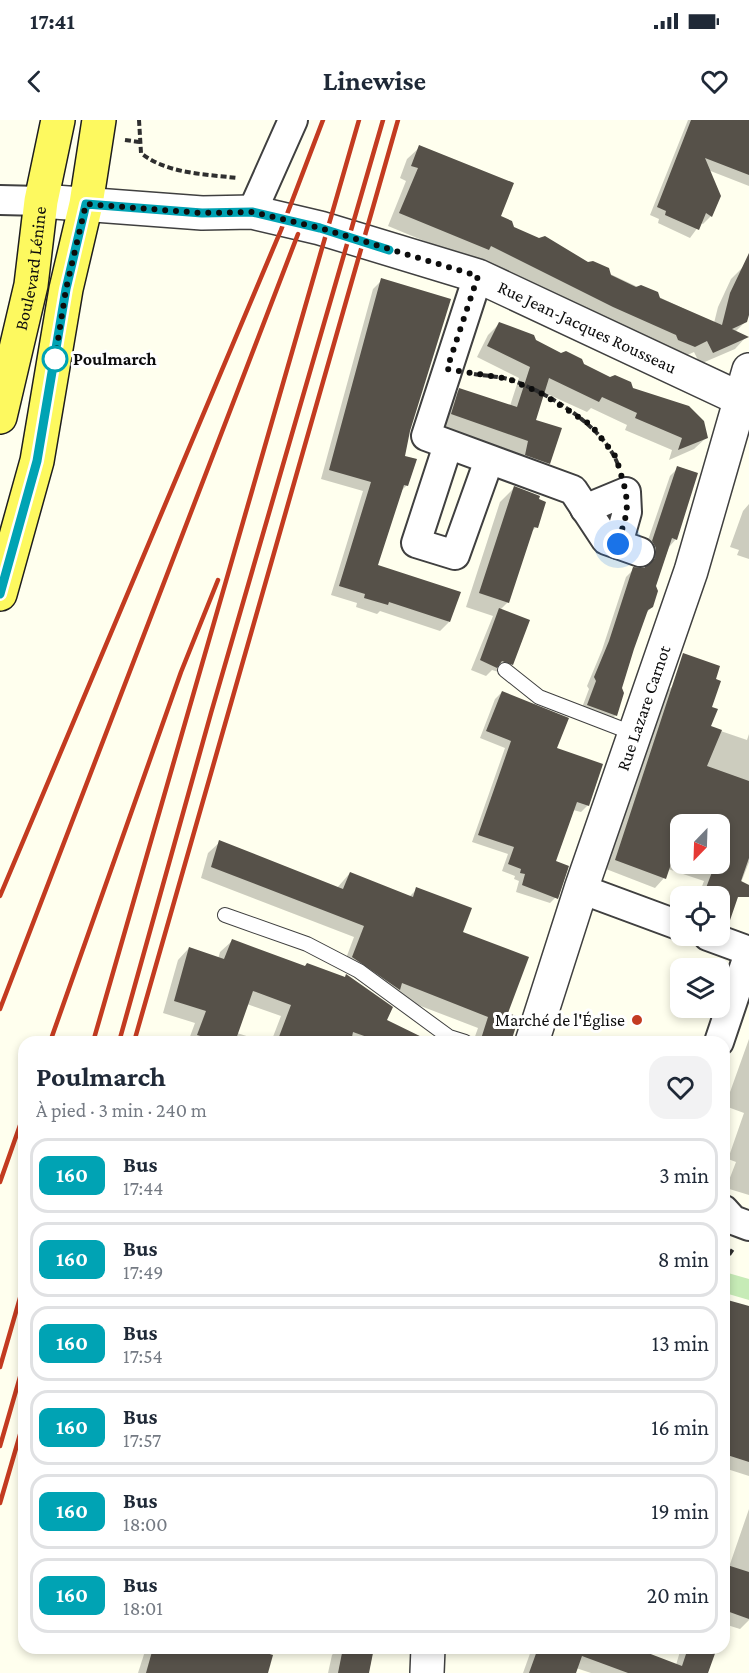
<!DOCTYPE html>
<html lang="fr">
<head>
<meta charset="utf-8">
<style>
	body { margin:0; font-family:"Crimson Pro",serif; background:#f2f2f3; color:#1f2937; height:100vh; display:flex; flex-direction:column; font-size:22px; white-space:nowrap }
	* { box-sizing:border-box; margin:0 }
	p { font-size:20px; color:#747a83 }
	.icon { flex:none; width:33px; height:33px; fill:none; stroke:currentColor; stroke-width:2; stroke-linecap:round; stroke-linejoin:round }
	.map { position:relative; flex:1; overflow:hidden }
	.side { position:absolute; left:18px; top:916px; width:712px; height:618px; display:flex; flex-direction:column; background:#fff; border-radius:18px; box-shadow:0 3px 9px #0003 }
	.side>* { flex:none }
	.badge { padding:0 12px; border-radius:9px; font-size:21px; line-height:39px }
	.needle { width:39px; rotate:203deg }
	.buttons { position:absolute; left:670px; top:694px; display:grid; gap:12px }
	.buttons a { display:grid; place-items:center; width:60px; height:60px; border-radius:12px; background:#fff; box-shadow:0 3px 9px #0003; font-size:30px }
	.you { position:absolute; width:30px; height:30px; margin:-15px; border:4px solid #fff; border-radius:50%; background:#1a73e8; box-shadow:0 0 0 9px #1a73e833 }
	.map>.badge { position:absolute; translate:-50% -50%; box-shadow:0 0 0 3px #fff }
	.round { display:grid; place-items:center; flex:none; width:63px; height:63px; border-radius:18px; background:#f2f2f3 }
	.overview { display:flex; align-items:center; justify-content:space-between; height:102px; padding:0 18px }
	h1 { font-size:28px; font-weight:700; line-height:45px }
	ul { padding:0; list-style:none }
	li { display:flex; align-items:center; gap:18px; height:75px; margin:0 12px 9px; padding:0 6px; border:3px solid #e0e1e3; border-radius:18px }
	li div { flex:1 }
	li b { display:block; font-size:22px }
	li em { font-style:normal }
	li .badge { min-width:66px; font-weight:700; text-align:center }
	.status { display:flex; justify-content:space-between; align-items:center; height:42px; padding:0 30px; background:#fff; direction:ltr }
	.status svg { height:16px; fill:currentColor }
	header { display:flex; justify-content:space-between; align-items:center; height:78px; padding:0 18px; background:#fff; font-size:27px; font-weight:700 }
	.map>svg:first-child { display:block }
	.grass { fill:#c6ebb6 }
	.shadow { fill:#0003; fill-rule:evenodd }
	.building { fill:#565149 }
	.lines { fill:none; stroke-linecap:round; stroke-linejoin:round }
	.service-casing { stroke:#404040; stroke-width:16 }
	.minor-casing { stroke:#404040; stroke-width:32 }
	.tertiary-casing { stroke:#404040; stroke-width:36 }
	.primary-casing { stroke:#1e1e1e; stroke-width:36 }
	.path { stroke:#2f2f2f; stroke-width:4; stroke-dasharray:6 3; stroke-linecap:butt }
	.service { stroke:#fff; stroke-width:14 }
	.minor { stroke:#fff; stroke-width:28 }
	.tertiary { stroke:#fff; stroke-width:33 }
	.primary { stroke:#fdf95f; stroke-width:33 }
	.rail { stroke:#c33b20; stroke-width:4.5 }
	.line-casing { stroke:#fff; stroke-width:14 }
	.line { stroke:#00a3b4; stroke-width:9 }
	.walk { stroke:#0d0d0d; stroke-width:6; stroke-dasharray:0 10.8 }
	.stop-dot { fill:#fff; stroke:#00a3b4; stroke-width:3 }
	.poi-dot { fill:#c33b20; stroke:#fff; stroke-width:2 }
	.labels { text-anchor:middle; stroke-width:6; stroke-linejoin:round; paint-order:stroke }
	.street-label { font-size:18px; fill:#0d0d0d; stroke:#fff }
	.stop-label { font-size:18px; font-weight:bold; fill:#0d0d0d; stroke:#fff; text-anchor:start }
	.poi-label { font-size:18px; fill:#0d0d0d; stroke:#fff; text-anchor:end }
</style>
</head>
<body>
<div class="status"><b>17:41</b><svg viewBox="0 0 49 12"><path d="M0 12V9h3v3zM5 12V6h3v6zM10 12V3h3v9zM15 12V0h3v12zM26 1h20v11H26zM47 4h2v5h-2z"/></svg></div>
<header><svg class="icon" aria-label="back" viewBox="0 0 24 24"><path d="M15 5l-7 7 7 7"/></svg>Linewise<svg class="icon" aria-label="heart" viewBox="0 0 24 24"><path d="M12 20l-8-8c-3-5 5-10 8-4 3-6 11-1 8 4z"/></svg></header>
<div class="map">
<svg width="749" height="1553" viewBox="0 0 749 1553">
	<rect width="100%" height="100%" fill="#ffe"/>
	<polygon class="grass" points="728,1153 749,1159 749,1180 725,1173"/>
	<g class="shadow">
		<polygon points="688,0 749,0 749,66 708,50 711,96 703,104 701,103 690,118 658,103 659,99 650,95"/>
		<polygon points="420,27 513,108 714,203 718,187 731,159 743,147 749,149 749,190 746,201 735,212 746,217 735,229 700,244 694,232 681,238 479,138 475,142 388,106 406,61 400,58 407,39"/>
		<polygon points="382,160 409,311 404,337 407,365 400,372 376,446 449,502 440,511 380,491 377,494 356,487 357,483 331,475 363,371 321,359 373,169"/>
		<polygon points="500,203 632,269 706,318 694,329 669,340 672,330 625,310 627,305 591,288 587,292 543,272 534,301 549,343 537,354 514,346 517,333 440,305 448,281 459,270 510,286 519,258 477,237 488,215"/>
		<polygon points="678,348 676,419 669,427 654,466 652,487 645,494 620,568 616,595 608,603 580,593 589,569 587,566 602,530 626,457 634,449 644,450 648,446 649,437 645,429 670,356"/>
		<polygon points="514,368 537,380 536,407 530,413 508,482 500,490 512,544 502,553 492,550 486,556 471,550 493,496 466,487 500,382"/>
		<polygon points="749,384 749,439 737,435 739,430 730,427 743,391"/>
		<path d="M 673,566 L 709,607 L 747,620 L 749,614 L 749,742 L 734,781 L 720,789 L 720,777 L 698,777 L 704,761 L 668,749 L 664,758 L 655,768 L 606,749 L 663,575 ZM 681,705 L 720,705 L 720,744 L 681,744 Z"/>
		<polygon points="502,572 555,629 588,685 581,692 573,690 555,742 557,776 550,783 516,772 519,761 514,759 515,756 502,751 508,734 472,722 505,628 480,618 495,579"/>
		<polygon points="220,722 337,768 350,753 409,777 417,769 461,813 506,894 517,898 509,922 473,922 478,908 392,875 387,880 342,849 354,817 201,758 208,733"/>
		<polygon points="232,821 386,901 432,922 339,922 304,909 299,922 271,922 281,896 247,884 237,913 265,922 188,922 195,903 163,893 178,840 189,828 218,839 220,832"/>
		<polygon points="749,919 749,1075 726,1068 736,1042 728,1039 744,993 725,986"/>
		<polygon points="724,1180 749,1188 749,1356 724,1348"/>
		<polygon points="749,1389 749,1500 740,1509 724,1504 724,1445 729,1447"/>
		<polygon points="146,1528 245,1528 266,1553 138,1553"/>
		<polygon points="338,1528 373,1528 368,1553 328,1553 332,1535"/>
		<polygon points="532,1528 631,1528 676,1545 681,1528 715,1528 707,1553 591,1553 576,1548 574,1553 523,1553"/>
	</g>
	<g class="building">
		<polygon points="691,0 749,0 749,55 705,38 721,76 712,97 706,93 699,110 665,95 666,91 657,87"/>
		<polygon points="419,25 514,63 501,96 512,101 514,107 539,118 545,116 588,142 593,141 609,148 611,155 636,167 641,165 658,172 660,178 722,205 730,173 749,133 749,195 747,202 732,209 749,217 713,233 707,221 695,227 678,220 676,215 613,187 491,126 489,130 399,93 418,48 411,46"/>
		<polygon points="381,158 451,179 410,311 405,336 417,339 408,366 404,365 378,445 461,472 450,502 389,482 388,485 364,478 365,474 339,466 371,362 329,350"/>
		<polygon points="499,202 534,215 536,220 561,233 566,231 582,239 584,244 610,257 615,255 631,262 633,268 689,286 704,301 708,318 678,330 682,318 635,298 637,293 602,277 599,282 549,258 536,300 562,308 550,344 525,335 528,321 451,294 459,268 517,287 530,247 487,226"/>
		<polygon points="677,346 698,353 677,420 672,418 656,466 658,471 653,487 648,490 634,529 622,568 624,573 617,596 587,585 596,561 594,557 609,521 633,447 644,448 655,438 656,428 652,421"/>
		<polygon points="514,366 540,376 539,379 546,382 538,408 534,407 509,483 479,473"/>
		<polygon points="499,488 530,500 513,545 502,541 497,548 480,540"/>
		<polygon points="683,533 720,546 716,559 721,561 712,587 718,589 711,606 722,610 707,646 749,661 749,738 741,761 749,765 749,777 738,777 728,806 720,803 720,776 709,772 710,769 706,768 712,752 690,744 720,744 720,705 681,705 681,741 673,738 666,759 615,740"/>
		<polygon points="502,571 569,598 557,628 603,644 589,686 577,682 556,741 569,746 558,779 522,765 525,754 520,753 521,749 508,744 514,727 478,715 511,621 486,611"/>
		<polygon points="219,720 343,769 350,752 413,777 416,767 472,788 463,812 529,837 508,893 519,897 511,922 480,922 488,897 402,863 400,870 352,837 364,806 211,747"/>
		<polygon points="232,819 305,846 307,843 345,857 346,854 393,887 387,900 432,922 381,922 353,912 351,922 277,922 291,885 253,871 235,922 220,922 197,915 206,891 174,881 189,827 224,839"/>
		<polygon points="724,1179 749,1186 749,1342 724,1334"/>
		<polygon points="724,1444 749,1452 749,1499 724,1490"/>
		<polygon points="153,1528 251,1528 273,1535 268,1553 146,1553"/>
		<polygon points="343,1528 374,1528 369,1553 338,1553"/>
		<polygon points="538,1528 635,1528 682,1546 688,1528 717,1528 708,1553 628,1553 582,1536 576,1553 529,1553"/>
	</g>
	<g class="lines">
		<defs>
			<g id="service">
				<polyline points="505,550 539,577 635,614"/>
				<polyline points="225,795 307,824 359,851 449,917 465,922"/>
			</g>
			<g id="minor">
				<polyline points="0,80 41,81"/>
				<polyline points="252,92 293,0"/>
				<polyline points="478,156 426,316 573,370 606,420 640,432"/>
				<polyline points="448,325 416,423 455,435 489,340"/>
				<polyline points="585,389 626,372 627,392 618,424"/>
				<polyline points="581,769 681,806"/>
				<polyline points="708,816 749,831"/>
				<polyline points="719,922 749,833"/>
				<polyline points="724,1090 733,1100 749,1106"/>
			</g>
			<g id="tertiary">
				<path id="s1" d="M 41,81 L 202,93 L 252,92 L 320,108 L 478,156 L 749,283"/>
				<path id="s2" d="M 532,922 L 581,769 L 691,451 L 749,250"/>
				<polyline points="427,1553 428,1528"/>
			</g>
			<g id="primary">
				<path id="s3" d="M 0,297 L 31,165 L 41,81 L 58,0"/>
				<polyline points="0,474 37,341 66,169 86,84 99,0"/>
			</g>
		</defs>
		<use href="#service" class="service-casing"/>
		<use href="#minor" class="minor-casing"/>
		<use href="#tertiary" class="tertiary-casing"/>
		<use href="#primary" class="primary-casing"/>
		<g class="path">
			<path d="M 139,0 L 141,33 C 167,54 205,54 237,58"/>
			<polyline points="125,20 139,22"/>
			<path d="M 474,254 C 486,256 499,256 511,260 C 549,273 607,308 619,348"/>
			<polyline points="724,1142 733,1129"/>
		</g>
		<use href="#service" class="service"/>
		<use href="#minor" class="minor"/>
		<use href="#tertiary" class="tertiary"/>
		<use href="#primary" class="primary"/>
		<g class="rail">
			<polyline points="0,776 281,110 323,0"/>
			<polyline points="0,889 298,114"/>
			<polyline points="50,922 181,552 218,460"/>
			<polyline points="93,922 359,0"/>
			<polyline points="119,922 211,593 383,0"/>
			<polyline points="134,922 398,0"/>
			<polyline points="0,1062 24,994"/>
			<polyline points="0,1247 24,1164"/>
			<polyline points="0,1326 24,1243"/>
			<polyline points="0,1383 24,1301"/>
		</g>
	</g>
	<g class="lines">
		<defs>
			<polyline id="line" points="0,474 37,341 66,169 86,84 202,93 252,92 320,108 389,130"/>
		</defs>
		<use href="#line" class="line-casing"/>
		<use href="#line" class="line"/>
		<polyline class="walk" points="55,239 66,169 86,84 202,93 252,92 320,108 478,156 447,249 509,259 541,273 591,305 616,337 626,372 627,392 618,424"/>
	</g>
	<circle class="stop-dot" cx="55" cy="239" r="12"/>
	<circle class="poi-dot" cx="637" cy="900" r="6"/>
	<g class="labels">
		<g class="street-label">
			<text dy="6" stroke="none"><textPath href="#s3" startOffset="152">Boulevard Lénine</textPath></text>
			<text dy="6" stroke="none"><textPath href="#s1" startOffset="567">Rue Jean-Jacques Rousseau</textPath></text>
			<text dy="6" stroke="none"><textPath href="#s2" startOffset="352">Rue Lazare Carnot</textPath></text>
		</g>
		<g class="stop-label">
			<text x="73" y="245">Poulmarch</text>
		</g>
		<g class="poi-label">
			<text x="625" y="906">Marché de l'Église</text>
		</g>
	</g>
</svg>
<div class="buttons">
<a><svg class="needle" viewBox="-14 -14 28 28"><path d="M0-13l5 13h-10z" fill="#e53935"/><path d="M0 13l5-13h-10z" fill="#747a83"/></svg></a>
<a><svg class="icon" aria-label="locate" viewBox="0 0 24 24"><circle cx="12" cy="12" r="6"/><path d="M12 2v4M12 18v4M2 12h4M18 12h4"/></svg></a>
<a><svg class="icon" aria-label="layers" viewBox="0 0 24 24"><path d="M12 4l9 5-9 5-9-5zM3 14l9 5 9-5"/></svg></a>
</div>
<div class="you" style="left:618px;top:424px"></div>
<section class="side">
<div class="overview"><div><h1>Poulmarch</h1><p>À pied · 3 min · 240 m</p></div><a class="round"><svg class="icon" aria-label="heart" viewBox="0 0 24 24"><path d="M12 20l-8-8c-3-5 5-10 8-4 3-6 11-1 8 4z"/></svg></a></div>
<ul>
<li><span class="badge" style="background:#00a3b4;color:#fff">160</span><div><b>Bus</b><p>17:44</p></div><em>3 min</em></li>
<li><span class="badge" style="background:#00a3b4;color:#fff">160</span><div><b>Bus</b><p>17:49</p></div><em>8 min</em></li>
<li><span class="badge" style="background:#00a3b4;color:#fff">160</span><div><b>Bus</b><p>17:54</p></div><em>13 min</em></li>
<li><span class="badge" style="background:#00a3b4;color:#fff">160</span><div><b>Bus</b><p>17:57</p></div><em>16 min</em></li>
<li><span class="badge" style="background:#00a3b4;color:#fff">160</span><div><b>Bus</b><p>18:00</p></div><em>19 min</em></li>
<li><span class="badge" style="background:#00a3b4;color:#fff">160</span><div><b>Bus</b><p>18:01</p></div><em>20 min</em></li>
</ul>
</section>
</div>
</body>
</html>
